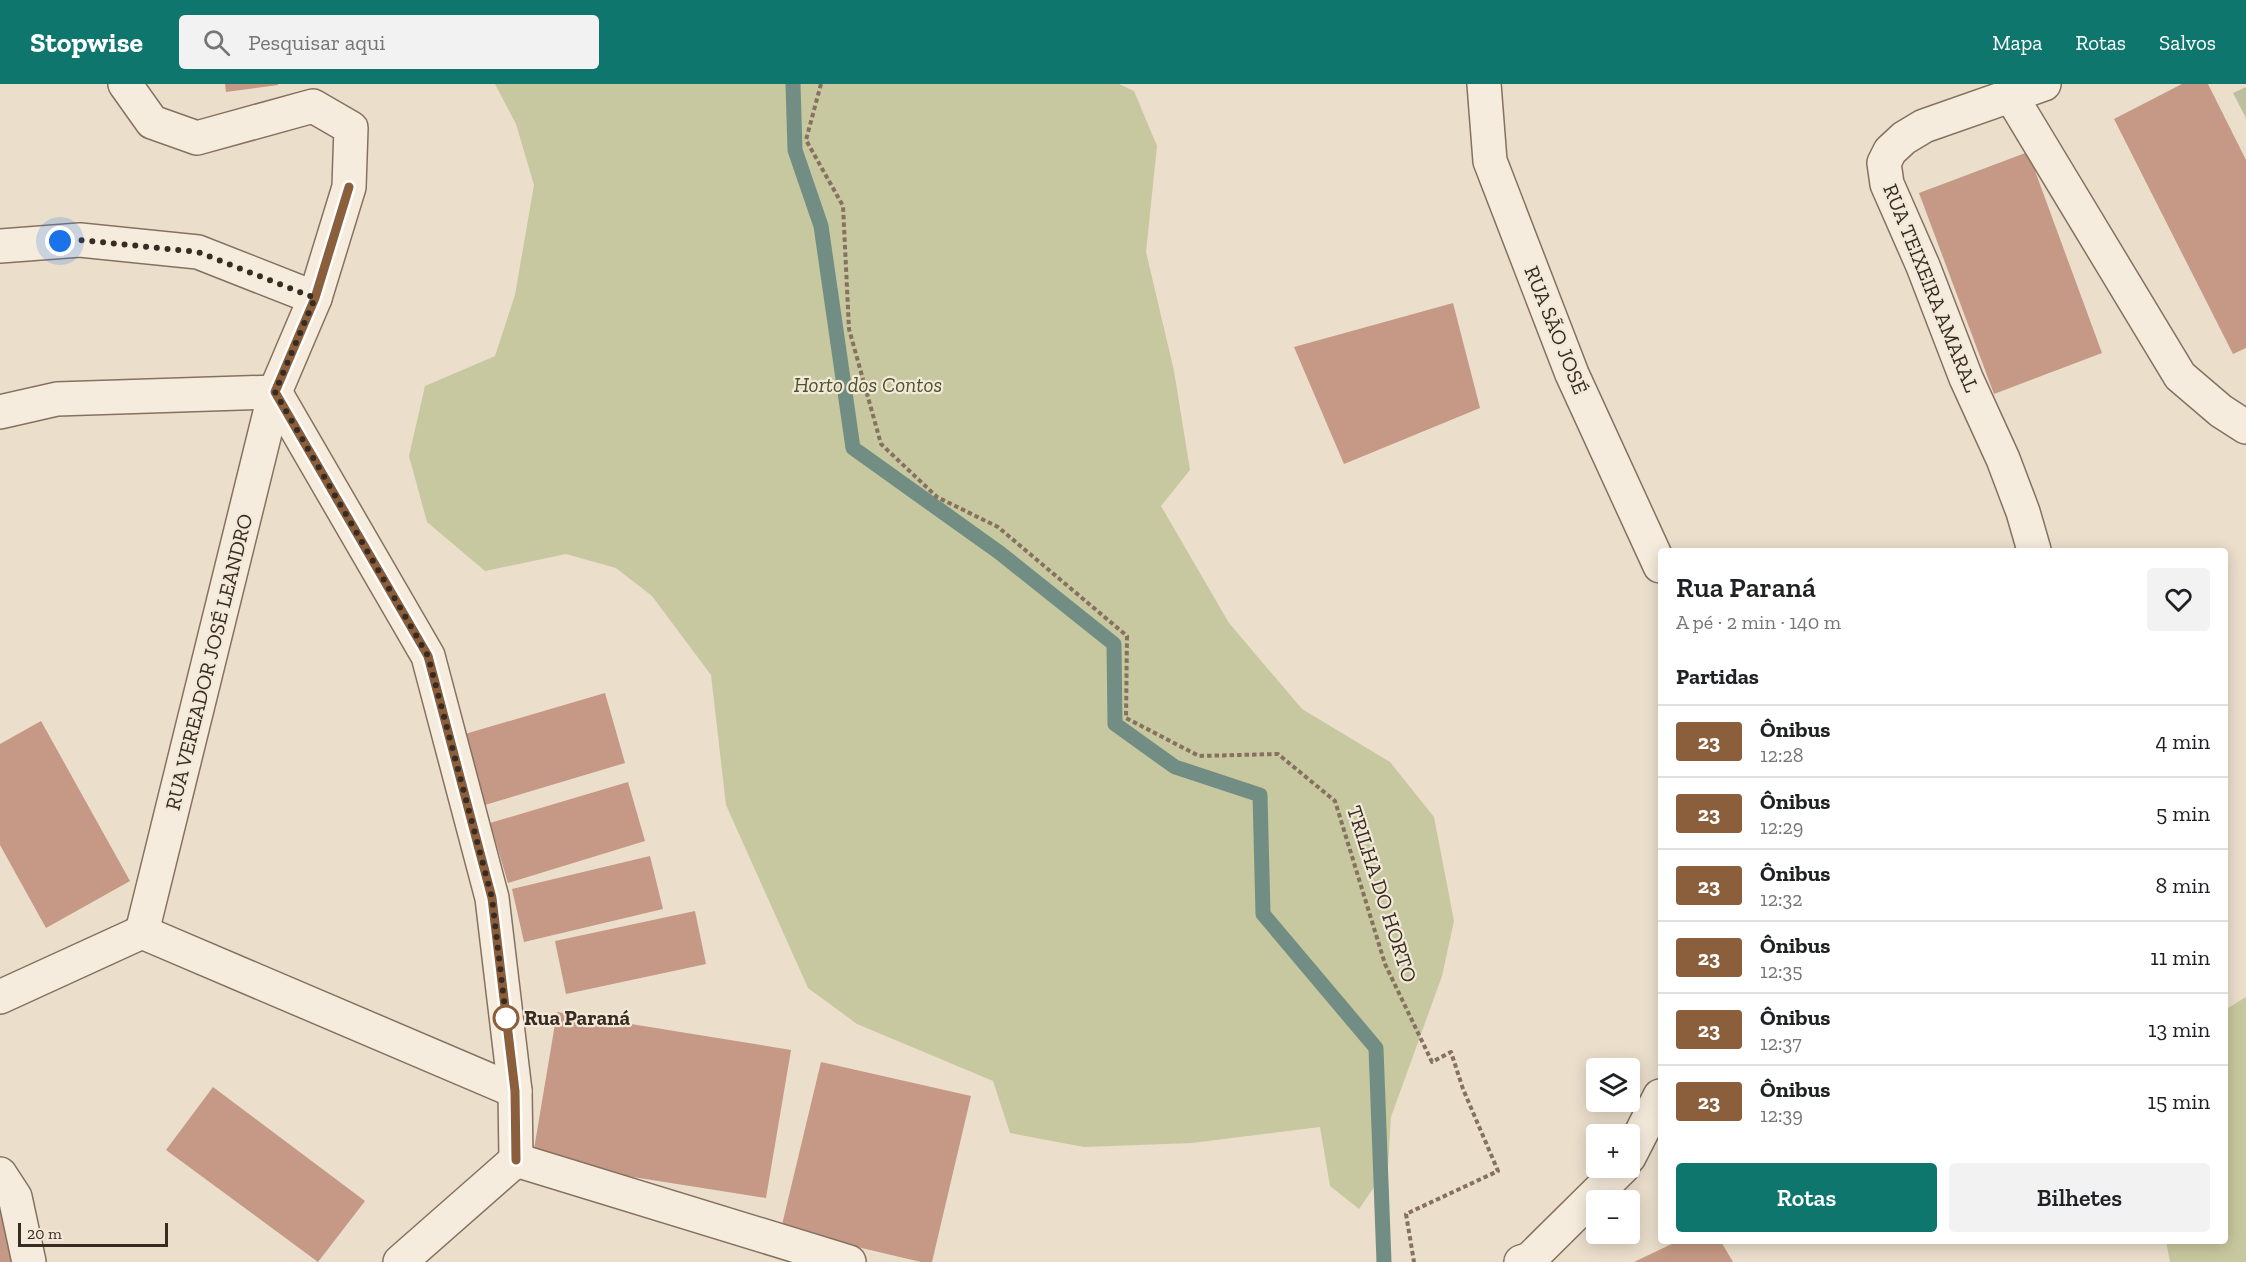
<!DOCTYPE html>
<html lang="pt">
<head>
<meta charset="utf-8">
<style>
	body { margin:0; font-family:"Zilla Slab",serif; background:#f2f2f2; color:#202124; height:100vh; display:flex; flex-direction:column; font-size:22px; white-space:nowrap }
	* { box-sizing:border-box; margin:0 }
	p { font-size:20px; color:#757577 }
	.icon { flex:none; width:33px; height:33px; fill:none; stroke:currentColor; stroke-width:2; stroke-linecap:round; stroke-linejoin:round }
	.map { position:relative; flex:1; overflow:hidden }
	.drawer { position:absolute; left:1658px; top:464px; width:570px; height:696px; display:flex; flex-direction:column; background:#fff; border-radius:6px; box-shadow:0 3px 15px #0003 }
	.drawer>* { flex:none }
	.badge { padding:0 12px; border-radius:4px; font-size:21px; line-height:39px }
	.tools { position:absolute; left:1586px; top:974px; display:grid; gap:12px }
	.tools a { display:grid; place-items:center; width:54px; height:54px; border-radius:6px; background:#fff; box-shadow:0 3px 15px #0003; font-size:30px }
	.scale { position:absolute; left:18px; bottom:15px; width:150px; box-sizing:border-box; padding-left:6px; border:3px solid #382b22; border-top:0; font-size:16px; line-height:21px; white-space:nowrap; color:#382b22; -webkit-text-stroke:4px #f3e9d9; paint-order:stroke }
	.you { position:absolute; width:30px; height:30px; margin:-15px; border:4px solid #fff; border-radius:50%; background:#1a73e8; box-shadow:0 0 0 9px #1a73e833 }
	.map>.badge { position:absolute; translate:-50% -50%; box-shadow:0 0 0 3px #fff }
	h2 { padding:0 18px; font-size:22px; line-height:54px }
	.round { display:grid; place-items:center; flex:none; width:63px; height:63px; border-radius:6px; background:#f2f2f2 }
	.head { display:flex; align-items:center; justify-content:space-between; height:102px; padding:0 18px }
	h1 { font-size:28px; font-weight:600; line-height:45px }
	.primary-button { display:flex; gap:12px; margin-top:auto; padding:12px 18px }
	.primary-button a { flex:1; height:69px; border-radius:6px; background:#0f766e; color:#fff; font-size:24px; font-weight:600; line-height:69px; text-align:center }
	.primary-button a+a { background:#f2f2f2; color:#202124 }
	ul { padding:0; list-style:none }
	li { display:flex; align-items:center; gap:18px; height:72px; padding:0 18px; border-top:2px solid #e0e0e0 }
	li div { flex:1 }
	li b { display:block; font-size:22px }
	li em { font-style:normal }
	li .badge { min-width:66px; font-weight:700; text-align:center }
	header { display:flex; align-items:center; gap:36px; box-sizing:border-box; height:84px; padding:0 30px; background:#0f766e; color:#fff }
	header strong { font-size:28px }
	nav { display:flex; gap:33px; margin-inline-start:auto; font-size:21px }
	.search { width:420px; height:54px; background:#f2f2f2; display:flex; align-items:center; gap:15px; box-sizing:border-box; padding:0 21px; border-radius:6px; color:#757577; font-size:22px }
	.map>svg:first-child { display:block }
	.green { fill:#c7c89f }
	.cemetery { fill:#bdbe9d }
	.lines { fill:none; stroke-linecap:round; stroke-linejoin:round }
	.stream { stroke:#728e84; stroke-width:15 }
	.building { fill:#c59985 }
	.minor-casing { stroke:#867160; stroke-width:36 }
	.tertiary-casing { stroke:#867160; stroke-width:36 }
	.path { stroke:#867160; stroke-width:4; stroke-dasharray:4.5 3; stroke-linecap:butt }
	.minor { stroke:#f6ecdd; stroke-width:33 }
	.tertiary { stroke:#f6ecdd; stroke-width:33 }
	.line-casing { stroke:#fff; stroke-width:14 }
	.line { stroke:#8b5e3c; stroke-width:9 }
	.walk { stroke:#382b22; stroke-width:6; stroke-dasharray:0 10.8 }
	.stop-dot { fill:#fff; stroke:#8b5e3c; stroke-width:3 }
	.labels { text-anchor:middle; stroke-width:4.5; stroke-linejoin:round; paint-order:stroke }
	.street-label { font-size:21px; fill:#382b22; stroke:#f3e9d9 }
	.park-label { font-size:21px; font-style:italic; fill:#4c522b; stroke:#f3e9d9 }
	.stop-label { font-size:21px; font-weight:bold; fill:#382b22; stroke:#f3e9d9; text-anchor:start }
</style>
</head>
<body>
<header>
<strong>Stopwise</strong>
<div class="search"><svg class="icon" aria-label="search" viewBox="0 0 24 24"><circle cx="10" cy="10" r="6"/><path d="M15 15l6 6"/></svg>Pesquisar aqui</div>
<nav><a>Mapa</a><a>Rotas</a><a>Salvos</a></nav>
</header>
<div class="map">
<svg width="2246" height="1178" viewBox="0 0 2246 1178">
	<rect width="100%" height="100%" fill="#ebdecb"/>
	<g class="green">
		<polygon points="495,0 1119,0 1134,7 1157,62 1146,168 1174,287 1190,386 1161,422 1229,539 1302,625 1390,678 1434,733 1454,837 1442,892 1391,1033 1388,1083 1359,1125 1330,1102 1320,1043 1192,1059 1084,1063 1010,1049 993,997 857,940 808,904 726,721 711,591 652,512 616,484 566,470 485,487 427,438 409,372 425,302 495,272 515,211 534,101 516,40"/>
		<polygon points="2246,913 2246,1178 2170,1178 2166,1157 2224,1156 2225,926"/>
	</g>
	<polygon class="cemetery" points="2246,3 2246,34 2233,9"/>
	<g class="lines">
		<polyline class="stream" points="793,0 795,66 821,142 853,364 1000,469 1114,560 1115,640 1175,683 1260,711 1263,830 1376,964 1384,1178"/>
	</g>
	<g class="building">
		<polygon points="225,0 278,0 278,1 226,8"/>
		<polygon points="2182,0 2208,0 2246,76 2246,264 2233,270 2114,35"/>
		<polygon points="2028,68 2102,269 1994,310 1919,109"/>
		<polygon points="1453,219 1480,324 1344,380 1294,263"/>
		<polygon points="605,609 625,679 485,721 465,650"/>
		<polygon points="41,637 130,797 46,844 0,761 0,660"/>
		<polygon points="628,698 645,757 508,799 490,739"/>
		<polygon points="650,772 663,825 524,858 512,805"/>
		<polygon points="695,827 706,880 566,910 555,857"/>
		<polygon points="557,928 791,966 766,1114 532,1077"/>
		<polygon points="821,978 971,1012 932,1178 921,1178 781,1145"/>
		<polygon points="213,1003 365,1117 318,1178 166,1066"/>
		<polygon points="0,1117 18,1178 0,1178"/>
		<polygon points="1680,1156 1720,1156 1733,1178 1634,1178"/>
	</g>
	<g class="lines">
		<defs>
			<g id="minor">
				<polyline points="125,0 152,38 197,54 313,22 351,44 349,103 315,214"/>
				<polyline points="2011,12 2180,292 2221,327 2246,343"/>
				<polyline points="2034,466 2023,428 2003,375 1966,294 1923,182 1887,100 1884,79 1890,67 1904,54 1924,42 2044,0"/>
				<polyline points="142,848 275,308"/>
				<polyline points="142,848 515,1007"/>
				<polyline points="0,913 142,848"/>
				<polyline points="0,1090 15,1113 29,1178"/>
			</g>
			<g id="tertiary">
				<polyline points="1484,0 1490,77 1572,290 1660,482"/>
				<polyline points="0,162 80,156 198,168 315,214 275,308"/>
				<polyline points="275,308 428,572 492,814 515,1007 516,1076"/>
				<polyline points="0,328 57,315 275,308"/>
				<polyline points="1629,1073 1660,1012"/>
				<polyline points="516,1076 849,1178"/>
				<polyline points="400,1178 516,1076"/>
				<polyline points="1521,1178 1530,1175 1623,1083"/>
			</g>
		</defs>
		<use href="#minor" class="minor-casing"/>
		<use href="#tertiary" class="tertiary-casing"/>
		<polyline class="path" points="821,0 806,56 843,122 849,245 881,360 937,413 998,443 1127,552 1126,634 1199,672 1278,670 1335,717 1385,880 1432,978 1451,968 1463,1005 1498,1087 1406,1130 1414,1178"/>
		<use href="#minor" class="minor"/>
		<use href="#tertiary" class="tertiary"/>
	</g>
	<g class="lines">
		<defs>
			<polyline id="line" points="349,103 315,214 275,308 428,572 492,814 515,1007 516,1076"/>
		</defs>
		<use href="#line" class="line-casing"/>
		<use href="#line" class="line"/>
		<polyline class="walk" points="60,157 80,156 198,168 315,214 275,308 428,572 492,814 507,942 506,934"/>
	</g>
	<circle class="stop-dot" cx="506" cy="934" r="12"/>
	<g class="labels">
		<g class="street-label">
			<text transform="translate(1931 204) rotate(68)" y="7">RUA TEIXEIRA AMARAL</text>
			<text transform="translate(1556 246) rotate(68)" y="7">RUA SÃO JOSÉ</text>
			<text transform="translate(209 578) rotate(-76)" y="7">RUA VEREADOR JOSÉ LEANDRO</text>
			<text transform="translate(1382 810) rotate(72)" y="7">TRILHA DO HORTO</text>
		</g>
		<g class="park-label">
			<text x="868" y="308">Horto dos Contos</text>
		</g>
		<g class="stop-label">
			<text x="524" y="941">Rua Paraná</text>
		</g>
	</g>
</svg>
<div class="tools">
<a><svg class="icon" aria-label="layers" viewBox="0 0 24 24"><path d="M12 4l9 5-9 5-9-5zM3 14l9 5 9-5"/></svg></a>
<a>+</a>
<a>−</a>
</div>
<div class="scale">20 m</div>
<div class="you" style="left:60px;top:157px"></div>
<section class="drawer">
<div class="head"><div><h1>Rua Paraná</h1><p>A pé · 2 min · 140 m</p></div><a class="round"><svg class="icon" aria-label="heart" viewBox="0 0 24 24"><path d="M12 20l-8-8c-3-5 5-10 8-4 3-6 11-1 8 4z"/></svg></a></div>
<h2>Partidas</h2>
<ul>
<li><span class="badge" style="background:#8b5e3c;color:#fff">23</span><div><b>Ônibus</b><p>12:28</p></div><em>4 min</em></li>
<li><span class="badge" style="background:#8b5e3c;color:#fff">23</span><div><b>Ônibus</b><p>12:29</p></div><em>5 min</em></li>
<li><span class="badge" style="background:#8b5e3c;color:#fff">23</span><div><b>Ônibus</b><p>12:32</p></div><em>8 min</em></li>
<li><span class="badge" style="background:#8b5e3c;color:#fff">23</span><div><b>Ônibus</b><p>12:35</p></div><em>11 min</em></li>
<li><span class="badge" style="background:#8b5e3c;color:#fff">23</span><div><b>Ônibus</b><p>12:37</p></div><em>13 min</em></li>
<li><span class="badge" style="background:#8b5e3c;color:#fff">23</span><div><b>Ônibus</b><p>12:39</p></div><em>15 min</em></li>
</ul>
<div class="primary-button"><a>Rotas</a><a>Bilhetes</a></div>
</section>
</div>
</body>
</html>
